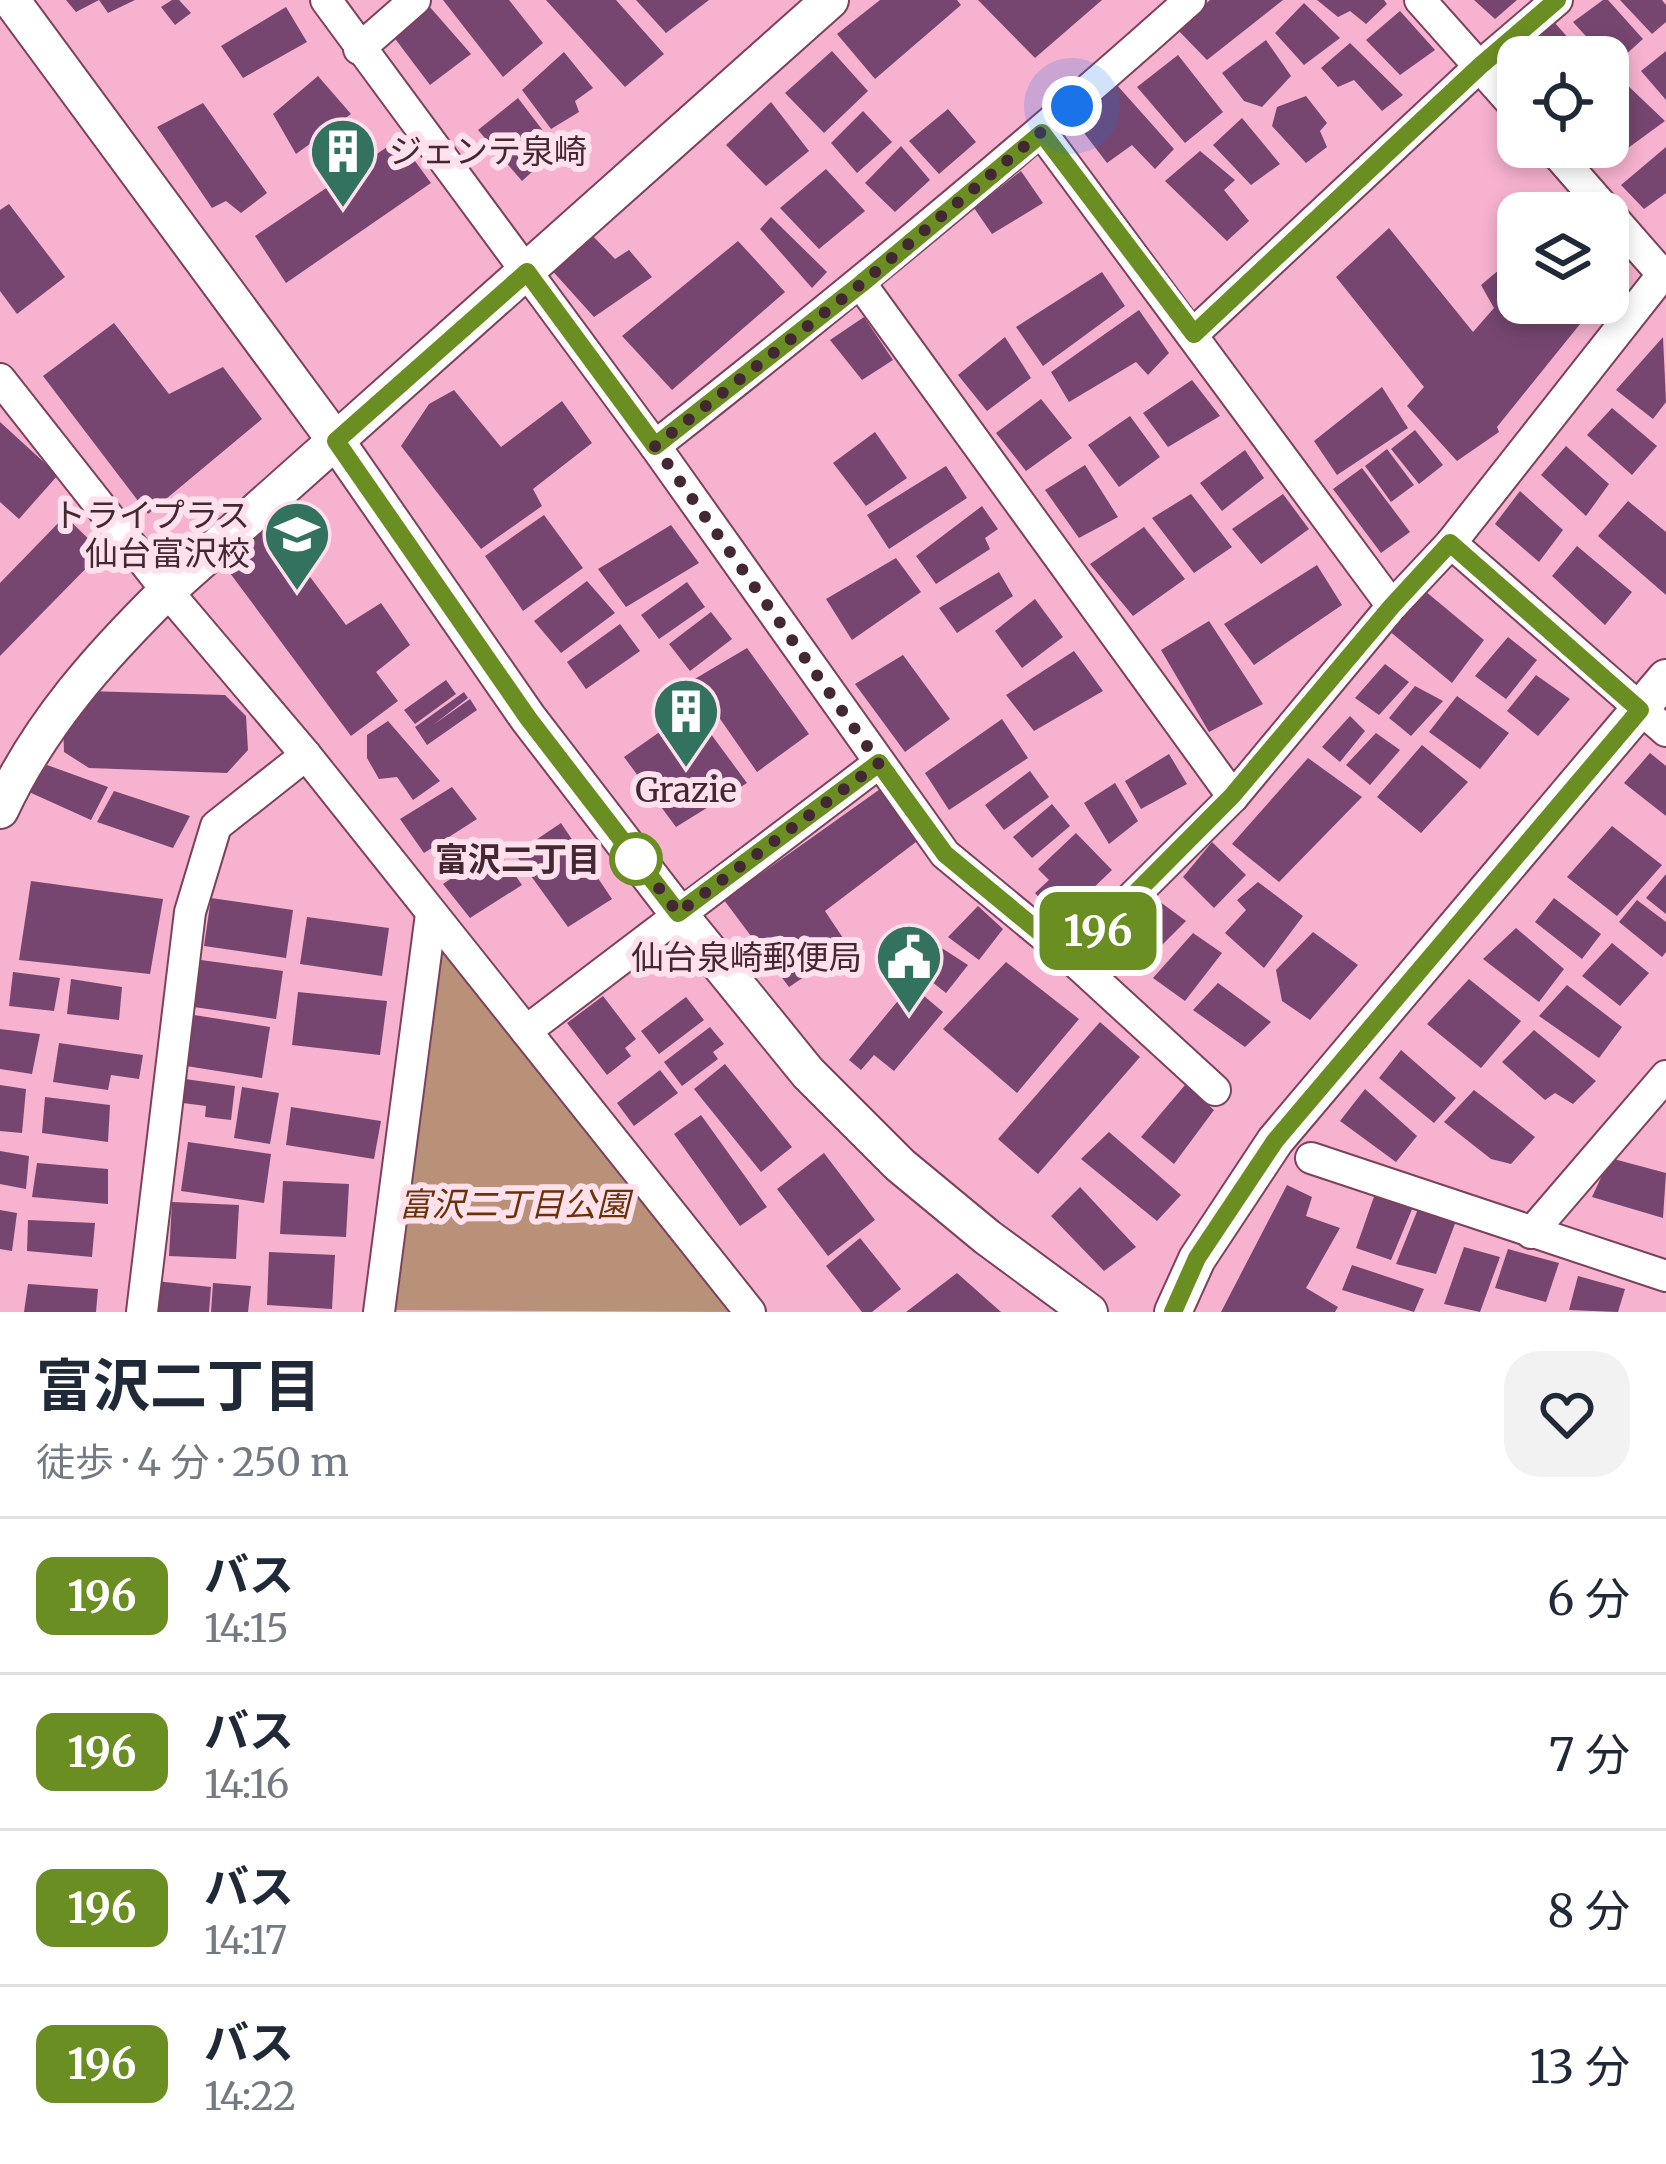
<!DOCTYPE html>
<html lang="ja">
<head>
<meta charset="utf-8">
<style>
	body { margin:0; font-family:Merriweather,"Noto Sans JP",serif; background:#f2f2f3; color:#1f2937; height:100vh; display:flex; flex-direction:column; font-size:45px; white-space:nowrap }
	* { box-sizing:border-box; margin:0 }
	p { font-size:39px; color:#747a83 }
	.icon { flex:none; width:66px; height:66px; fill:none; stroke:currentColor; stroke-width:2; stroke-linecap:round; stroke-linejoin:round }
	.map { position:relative; height:1312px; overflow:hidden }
	.drawer { display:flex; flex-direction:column; background:#fff; flex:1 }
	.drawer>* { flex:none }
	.badge { padding:0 24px; border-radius:18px; font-size:42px; line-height:78px }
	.controls { position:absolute; left:1497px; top:36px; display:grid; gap:24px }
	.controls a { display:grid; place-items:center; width:132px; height:132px; border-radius:24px; background:#fff; box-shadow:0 6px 18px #0003; font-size:60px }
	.you { position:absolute; width:60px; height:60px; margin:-30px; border:9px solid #fff; border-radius:50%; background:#1a73e8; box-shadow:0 0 0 18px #1a73e833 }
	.map>.badge { position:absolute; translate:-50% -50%; box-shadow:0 0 0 6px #fff }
	.round { display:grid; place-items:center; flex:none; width:126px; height:126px; border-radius:36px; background:#f2f2f3 }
	.summary { display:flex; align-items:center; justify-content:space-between; height:204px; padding:0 36px }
	h1 { font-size:57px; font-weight:700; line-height:90px }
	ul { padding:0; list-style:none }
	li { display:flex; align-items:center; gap:36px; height:156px; padding:0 36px; border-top:3px solid #e0e1e3 }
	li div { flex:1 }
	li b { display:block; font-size:45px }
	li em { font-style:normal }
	li .badge { min-width:132px; font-weight:700; text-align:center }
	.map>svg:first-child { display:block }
	.green { fill:#b99179 }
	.building { fill:#764670 }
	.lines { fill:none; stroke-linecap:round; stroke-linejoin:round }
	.minor-casing { stroke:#7b415d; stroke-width:34 }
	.tertiary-casing { stroke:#7b415d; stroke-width:40 }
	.minor { stroke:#fff; stroke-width:30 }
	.tertiary { stroke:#fff; stroke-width:36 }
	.line-casing { stroke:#fff; stroke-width:27 }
	.line { stroke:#6b8e23; stroke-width:18 }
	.walk { stroke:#432834; stroke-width:12; stroke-dasharray:0 21.6 }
	.stop-dot { fill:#fff; stroke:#6b8e23; stroke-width:6 }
	.labels { text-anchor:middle; stroke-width:12; stroke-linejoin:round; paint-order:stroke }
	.poi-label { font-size:33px; fill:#432834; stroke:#fee1ec; text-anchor:end }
	.stop-label { font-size:33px; font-weight:bold; fill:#432834; stroke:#fee1ec; text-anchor:end }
	.park-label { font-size:33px; font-style:italic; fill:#6b3205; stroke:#fee1ec }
</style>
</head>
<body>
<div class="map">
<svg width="1666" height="1312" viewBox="0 0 1666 1312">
	<rect width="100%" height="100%" fill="#f7b2d0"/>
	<polygon class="green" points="447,947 738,1312 394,1310 435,951"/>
	<g class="building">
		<polygon points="66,0 135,0 108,13 99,0 76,12"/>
		<polygon points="172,0 179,0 191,13 175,25 161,7"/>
		<polygon points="443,0 509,0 543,43 503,77"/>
		<polygon points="546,0 616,0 664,54 625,87"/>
		<polygon points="636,0 709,0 666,33"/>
		<polygon points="880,0 957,0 961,5 875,79 837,34"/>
		<polygon points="978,0 1102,0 1035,58"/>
		<polygon points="1210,0 1283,0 1207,60 1177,29"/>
		<polygon points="1317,0 1384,0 1387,4 1366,24 1350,11 1338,17"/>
		<polygon points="1474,0 1517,0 1495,19"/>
		<polygon points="1603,0 1608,0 1643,39 1613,66 1573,22"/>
		<polygon points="1620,0 1662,0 1666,5 1666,22 1652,34"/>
		<polygon points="1304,3 1340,38 1304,65 1275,33"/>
		<polygon points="429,6 471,54 430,85 393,36"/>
		<polygon points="286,7 307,42 243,78 221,46"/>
		<polygon points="1400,11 1435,50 1400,75 1366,40"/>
		<polygon points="1555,23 1577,48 1566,57 1534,57 1525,46"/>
		<polygon points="1266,40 1291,76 1262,107 1244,101 1222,73"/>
		<polygon points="1350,43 1403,95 1382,111 1354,80 1338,87 1321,68"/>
		<polygon points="832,51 868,91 824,133 785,93"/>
		<polygon points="1666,51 1666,100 1641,71"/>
		<polygon points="564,52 593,88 575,101 579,112 551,129 522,90"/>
		<polygon points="1178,55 1223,112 1185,143 1137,87"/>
		<polygon points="318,76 351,114 296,154 273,114"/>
		<polygon points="1623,81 1665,121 1613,159 1603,147 1608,147 1608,94"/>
		<polygon points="1116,84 1174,149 1155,169 1132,145 1107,163 1075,121"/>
		<polygon points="1306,96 1327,123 1320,131 1327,147 1306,163 1272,126 1277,107"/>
		<polygon points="518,98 557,149 522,181 478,130"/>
		<polygon points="771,102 809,151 766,186 726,145"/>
		<polygon points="203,103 267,193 241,213 226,201 212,208 157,127"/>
		<polygon points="948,109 976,142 939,174 909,141"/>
		<polygon points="863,111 892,142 857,173 831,143"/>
		<polygon points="1242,118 1280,164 1251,185 1213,145"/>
		<polygon points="399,139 431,183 286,283 255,236"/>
		<polygon points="901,146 930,180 895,212 865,183"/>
		<polygon points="1666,147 1666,193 1644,209 1621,185"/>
		<polygon points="1200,151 1235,180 1224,190 1249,221 1227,241 1165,181"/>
		<polygon points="826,169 865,211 819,249 780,208"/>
		<polygon points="1021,171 1043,203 992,234 974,208"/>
		<polygon points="9,204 65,277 17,314 0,291 0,210"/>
		<polygon points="771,217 827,272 812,288 760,229"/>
		<polygon points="1389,228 1473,332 1494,308 1481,285 1518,254 1518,303 1597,303 1497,427 1499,432 1457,461 1407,406 1424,387 1336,277"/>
		<polygon points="590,233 615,259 629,250 652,277 594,317 548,266"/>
		<polygon points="738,241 785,292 672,390 622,336"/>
		<polygon points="1102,272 1125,306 1043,366 1016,327"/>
		<polygon points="1139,310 1169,353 1148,375 1136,362 1069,402 1051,372"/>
		<polygon points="864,317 893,360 862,380 830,340"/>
		<polygon points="114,323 169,394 223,367 262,419 148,514 43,376"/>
		<polygon points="1005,337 1031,378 987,411 958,375"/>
		<polygon points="1663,337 1666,402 1653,419 1616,390"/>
		<polygon points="1192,380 1220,416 1168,447 1143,413"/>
		<polygon points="1382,387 1408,428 1337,475 1314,441"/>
		<polygon points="454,390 501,447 562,401 592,443 533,489 542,506 481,549 401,446 429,404"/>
		<polygon points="1041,399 1072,438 1026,471 996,433"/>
		<polygon points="1612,408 1657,446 1632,475 1587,435"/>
		<polygon points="1130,416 1160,457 1119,487 1088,445"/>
		<polygon points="0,422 58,475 19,519 0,502"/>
		<polygon points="1415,430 1443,465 1419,484 1391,449"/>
		<polygon points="875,432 907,478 866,506 833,463"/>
		<polygon points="1566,446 1609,484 1586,516 1541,475"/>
		<polygon points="1387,449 1414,485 1391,502 1365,466"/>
		<polygon points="1245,450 1264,478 1222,511 1200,483"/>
		<polygon points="1085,465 1118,517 1079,538 1045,490"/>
		<polygon points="946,466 967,498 889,549 867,515"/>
		<polygon points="1362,468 1410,532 1381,553 1333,489"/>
		<polygon points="1520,491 1563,530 1539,562 1495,524"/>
		<polygon points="1191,494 1232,547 1194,573 1152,518"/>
		<polygon points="1283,494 1309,529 1261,564 1232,529"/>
		<polygon points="1628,501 1666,532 1666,595 1598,536"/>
		<polygon points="982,506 998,529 985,538 990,549 936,584 916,556"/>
		<polygon points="544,515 583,568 523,611 485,556"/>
		<polygon points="65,516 102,552 0,656 0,583"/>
		<polygon points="671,525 699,563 626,607 598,569"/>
		<polygon points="272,526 346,625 381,603 410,645 376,672 398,701 351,736 221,561"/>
		<polygon points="1144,527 1185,579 1133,616 1090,564"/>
		<polygon points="1577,546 1632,592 1605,625 1552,576"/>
		<polygon points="896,558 921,592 852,640 826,599"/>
		<polygon points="1317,565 1342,605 1254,665 1224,624"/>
		<polygon points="999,572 1013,596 957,633 939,608"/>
		<polygon points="587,581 615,613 561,653 534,621"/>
		<polygon points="687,582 705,607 659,639 641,615"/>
		<polygon points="1425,591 1484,640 1452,683 1388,630"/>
		<polygon points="1035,599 1063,637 1022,668 995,631"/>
		<polygon points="711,612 732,639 690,671 669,644"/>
		<polygon points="1209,621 1263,704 1209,732 1161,650"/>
		<polygon points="620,624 640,651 586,689 567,662"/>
		<polygon points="1508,637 1537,660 1506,699 1475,676"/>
		<polygon points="747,648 809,734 757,772 693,680"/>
		<polygon points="1074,651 1103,691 1034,731 1006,695"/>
		<polygon points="903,655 950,719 905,752 855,684"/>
		<polygon points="1385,664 1409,682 1379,715 1355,698"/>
		<polygon points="1536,675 1570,699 1538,736 1507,711"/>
		<polygon points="446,680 456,694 415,724 404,710"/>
		<polygon points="1415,686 1443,701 1411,736 1389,718"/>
		<polygon points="86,691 225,695 246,716 248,750 227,773 89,768 64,752 63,722"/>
		<polygon points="464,692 468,698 433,725 470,699 477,710 427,745 415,727"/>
		<polygon points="1457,696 1509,733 1480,769 1429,732"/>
		<polygon points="1350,716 1365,731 1340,762 1322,747"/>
		<polygon points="1002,719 1028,758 949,810 925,773"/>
		<polygon points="388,721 440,781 413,800 397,777 379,779 367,758 367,735"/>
		<polygon points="671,724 705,726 747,783 676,827 624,757"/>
		<polygon points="1376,733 1400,750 1370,785 1346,765"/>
		<polygon points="1422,745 1468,782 1421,833 1377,797"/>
		<polygon points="1650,753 1666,766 1666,816 1624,783"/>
		<polygon points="1169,754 1187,784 1141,809 1125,781"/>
		<polygon points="1308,758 1362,797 1279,882 1232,844"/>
		<polygon points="47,765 108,787 91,820 29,792"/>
		<polygon points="1030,771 1049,797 1004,830 985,805"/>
		<polygon points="1115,783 1138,821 1109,844 1084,803"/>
		<polygon points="452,787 477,819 424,853 400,819"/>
		<polygon points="883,787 920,839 825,911 849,947 789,987 724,900"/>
		<polygon points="114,791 190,816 173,848 97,822"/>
		<polygon points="1052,804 1070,826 1032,858 1013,837"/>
		<polygon points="561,823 612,899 568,927 515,854"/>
		<polygon points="1612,826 1662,865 1617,916 1567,877"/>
		<polygon points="1076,833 1112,870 1060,920 1035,893 1049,880 1038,869"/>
		<polygon points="1212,842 1246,875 1214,908 1183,877"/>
		<polygon points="496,848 522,885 470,918 443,884"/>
		<polygon points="1666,874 1666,914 1646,898"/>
		<polygon points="31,881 163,899 150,974 19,960"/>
		<polygon points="1258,882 1303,916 1264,968 1225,933 1246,910 1237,900"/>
		<polygon points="1152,896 1186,921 1147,960 1118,931"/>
		<polygon points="211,898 293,910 286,958 204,946"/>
		<polygon points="1554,898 1601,934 1582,959 1535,922"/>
		<polygon points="1637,900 1666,922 1666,952 1662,957 1619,922"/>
		<polygon points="978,906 1003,929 979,960 948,937"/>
		<polygon points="307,917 389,928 382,976 300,964"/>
		<polygon points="1516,928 1564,969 1539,1002 1483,959"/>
		<polygon points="1313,932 1358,965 1310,1020 1282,1001 1276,970"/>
		<polygon points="1193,933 1222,953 1185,1001 1153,978"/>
		<polygon points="1612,943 1649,973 1620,1006 1582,976"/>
		<polygon points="937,945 968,965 946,993 917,970"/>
		<polygon points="201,960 283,971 276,1019 194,1007"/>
		<polygon points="1006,962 1079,1019 1017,1093 943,1029"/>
		<polygon points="13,972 60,978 54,1011 9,1006"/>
		<polygon points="71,979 122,987 119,1020 67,1014"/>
		<polygon points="1469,979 1521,1021 1481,1068 1427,1024"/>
		<polygon points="1218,983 1271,1022 1245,1047 1193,1010"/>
		<polygon points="911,985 943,1012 894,1071 874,1055 861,1070 849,1060"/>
		<polygon points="1567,985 1622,1027 1599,1058 1539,1016"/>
		<polygon points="298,992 387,1001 380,1055 292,1045"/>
		<polygon points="603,996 636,1039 625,1048 631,1056 607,1075 567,1023"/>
		<polygon points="686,997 704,1020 659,1054 641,1031"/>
		<polygon points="194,1015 270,1027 262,1078 186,1066"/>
		<polygon points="1100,1022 1140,1057 1038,1174 998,1139"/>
		<polygon points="710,1027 724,1044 713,1052 718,1059 682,1086 664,1062"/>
		<polygon points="0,1029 40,1034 32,1074 0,1069"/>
		<polygon points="1534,1030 1596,1081 1573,1104 1555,1093 1545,1100 1502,1062"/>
		<polygon points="59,1043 143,1055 139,1079 111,1075 108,1090 53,1082"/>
		<polygon points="1401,1050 1456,1098 1434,1123 1379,1078"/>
		<polygon points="725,1064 792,1147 761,1172 694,1089"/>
		<polygon points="660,1070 678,1093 634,1126 617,1103"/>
		<polygon points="185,1079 235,1086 231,1120 205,1117 206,1106 183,1103"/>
		<polygon points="0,1085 26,1089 22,1133 0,1131"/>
		<polygon points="1185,1085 1214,1110 1174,1164 1141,1137"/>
		<polygon points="242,1087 279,1093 270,1144 234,1138"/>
		<polygon points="1365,1089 1417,1136 1396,1162 1340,1121"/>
		<polygon points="1474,1090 1535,1137 1511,1164 1491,1159 1444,1122"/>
		<polygon points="45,1097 110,1105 108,1142 42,1133"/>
		<polygon points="291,1107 381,1121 374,1159 286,1145"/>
		<polygon points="701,1115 767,1207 740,1226 674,1134"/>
		<polygon points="1109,1132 1181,1195 1157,1221 1081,1159"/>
		<polygon points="188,1142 271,1154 264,1203 181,1191"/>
		<polygon points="0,1151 29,1156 26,1189 0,1184"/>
		<polygon points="824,1153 875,1220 828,1256 777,1189"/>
		<polygon points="1610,1158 1666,1173 1663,1218 1592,1197"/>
		<polygon points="37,1163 108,1169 108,1204 32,1197"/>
		<polygon points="283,1181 349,1184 346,1237 280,1234"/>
		<polygon points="1287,1185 1312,1197 1306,1216 1340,1228 1306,1288 1338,1307 1335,1312 1221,1312"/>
		<polygon points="1080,1187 1136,1247 1104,1271 1051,1216"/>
		<polygon points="1376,1191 1415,1202 1391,1260 1356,1248"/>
		<polygon points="172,1202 239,1205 236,1259 169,1256"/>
		<polygon points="1418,1209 1456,1221 1436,1274 1396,1264"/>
		<polygon points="0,1210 17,1213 12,1251 0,1249"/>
		<polygon points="28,1220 95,1223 92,1257 27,1251"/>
		<polygon points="860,1238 901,1289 872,1312 862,1312 826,1266"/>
		<polygon points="1464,1247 1500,1257 1480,1312 1444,1304"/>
		<polygon points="1508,1249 1559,1263 1546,1302 1495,1288"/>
		<polygon points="269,1252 335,1255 332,1309 267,1305"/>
		<polygon points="1352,1265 1424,1289 1414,1312 1342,1290"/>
		<polygon points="957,1273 1001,1312 906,1312"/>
		<polygon points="1578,1276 1625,1289 1618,1312 1569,1310"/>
		<polygon points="156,1281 211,1287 209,1312 153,1312"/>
		<polygon points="213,1283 251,1286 248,1312 211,1312"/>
		<polygon points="28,1284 98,1289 96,1312 24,1312"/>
	</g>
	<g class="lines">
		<defs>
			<g id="minor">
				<polyline points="326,0 655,446 945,854 1071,958 1215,1090"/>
				<polyline points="1420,0 1518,110"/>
				<polyline points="359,49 415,0"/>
				<polyline points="1042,133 1392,606"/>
				<polyline points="1551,147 1662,274"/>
				<polyline points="861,284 1233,797"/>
				<polyline points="1194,333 1480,66 1557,0"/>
				<polyline points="0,379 167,591 306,755 750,1312"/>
				<path d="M 655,446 C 838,302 1017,155 1190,0"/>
				<polyline points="1451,543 1666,731"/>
				<polyline points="1071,958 1233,797 1392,606 1451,543 1666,270"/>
				<polyline points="526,1031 879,763"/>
				<polyline points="1311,1158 1666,1276"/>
				<polyline points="1531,1233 1666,1076"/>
				<polyline points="142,1312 190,912 216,826 306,755"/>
				<polyline points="379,1312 431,914"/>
			</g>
			<g id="tertiary">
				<polyline points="11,0 336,441 528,718 678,913 808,1073 900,1165 987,1237 1089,1312"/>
				<path d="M 0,810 C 40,724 100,657 167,591 L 830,0"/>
				<polyline points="1173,1312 1197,1259 1275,1141 1666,678"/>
			</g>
		</defs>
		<use href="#minor" class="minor-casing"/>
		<use href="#tertiary" class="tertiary-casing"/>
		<use href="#minor" class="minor"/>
		<use href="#tertiary" class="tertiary"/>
	</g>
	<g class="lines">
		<defs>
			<polyline id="line" points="1173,1312 1197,1258 1275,1141 1640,710 1450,543 1392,606 1232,796 1071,958 945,854 879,763 678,913 528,718 336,441 527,272 655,446 861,284 1042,133 1194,334 1480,66 1557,0"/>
		</defs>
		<use href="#line" class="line-casing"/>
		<use href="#line" class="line"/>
		<polyline class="walk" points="636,859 628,848 678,913 879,763 655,446 861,284 1072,106"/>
	</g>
	<defs>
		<symbol id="building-pin" viewBox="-11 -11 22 30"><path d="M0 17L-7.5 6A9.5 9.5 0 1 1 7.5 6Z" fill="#33725f" stroke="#fee1ec"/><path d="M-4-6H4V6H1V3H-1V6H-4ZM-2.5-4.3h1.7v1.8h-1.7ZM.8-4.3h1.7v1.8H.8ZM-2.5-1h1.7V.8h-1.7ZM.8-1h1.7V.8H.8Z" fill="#fff"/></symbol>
		<symbol id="school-pin" viewBox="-11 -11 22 30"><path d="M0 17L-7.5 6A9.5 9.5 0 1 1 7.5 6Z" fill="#33725f" stroke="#fee1ec"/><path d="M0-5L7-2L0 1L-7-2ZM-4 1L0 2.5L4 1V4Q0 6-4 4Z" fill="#fff"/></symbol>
		<symbol id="civic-pin" viewBox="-11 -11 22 30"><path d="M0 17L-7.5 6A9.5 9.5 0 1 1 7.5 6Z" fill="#33725f" stroke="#fee1ec"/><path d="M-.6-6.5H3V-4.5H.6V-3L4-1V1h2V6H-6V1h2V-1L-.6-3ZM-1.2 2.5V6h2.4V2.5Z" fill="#fff"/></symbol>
	</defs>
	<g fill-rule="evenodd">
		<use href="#building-pin" x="305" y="113" width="76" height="104"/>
		<use href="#school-pin" x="259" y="496" width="76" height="104"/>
		<use href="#building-pin" x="648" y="673" width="76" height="104"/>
		<use href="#civic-pin" x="871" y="919" width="76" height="104"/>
	</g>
	<circle class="stop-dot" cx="636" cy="859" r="24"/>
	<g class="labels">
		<g class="poi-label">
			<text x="389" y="163" text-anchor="start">ジェンテ泉崎</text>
			<text x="250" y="527">トライプラス<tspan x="250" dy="38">仙台富沢校</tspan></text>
			<text x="686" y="802" text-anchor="middle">Grazie</text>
			<text x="862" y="969">仙台泉崎郵便局</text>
		</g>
		<g class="stop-label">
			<text x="600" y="871">富沢二丁目</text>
		</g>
		<g class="park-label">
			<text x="514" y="1216">富沢二丁目公園</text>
		</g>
	</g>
</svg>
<div class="controls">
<a><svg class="icon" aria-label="locate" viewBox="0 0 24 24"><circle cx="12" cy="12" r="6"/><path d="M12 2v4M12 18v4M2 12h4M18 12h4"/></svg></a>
<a><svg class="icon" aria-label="layers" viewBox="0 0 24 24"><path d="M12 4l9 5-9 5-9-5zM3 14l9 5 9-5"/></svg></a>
</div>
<div class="you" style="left:1072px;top:106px"></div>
<b class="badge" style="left:1098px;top:931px;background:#6b8e23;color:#fff">196</b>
</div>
<section class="drawer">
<div class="summary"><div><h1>富沢二丁目</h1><p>徒歩 · 4 分 · 250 m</p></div><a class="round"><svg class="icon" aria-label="heart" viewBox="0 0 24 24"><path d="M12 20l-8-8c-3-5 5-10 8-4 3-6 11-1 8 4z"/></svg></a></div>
<ul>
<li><span class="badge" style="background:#6b8e23;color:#fff">196</span><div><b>バス</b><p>14:15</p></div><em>6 分</em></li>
<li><span class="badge" style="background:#6b8e23;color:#fff">196</span><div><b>バス</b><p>14:16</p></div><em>7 分</em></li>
<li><span class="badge" style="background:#6b8e23;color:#fff">196</span><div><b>バス</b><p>14:17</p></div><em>8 分</em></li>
<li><span class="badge" style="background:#6b8e23;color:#fff">196</span><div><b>バス</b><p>14:22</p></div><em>13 分</em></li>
</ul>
</section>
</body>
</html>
